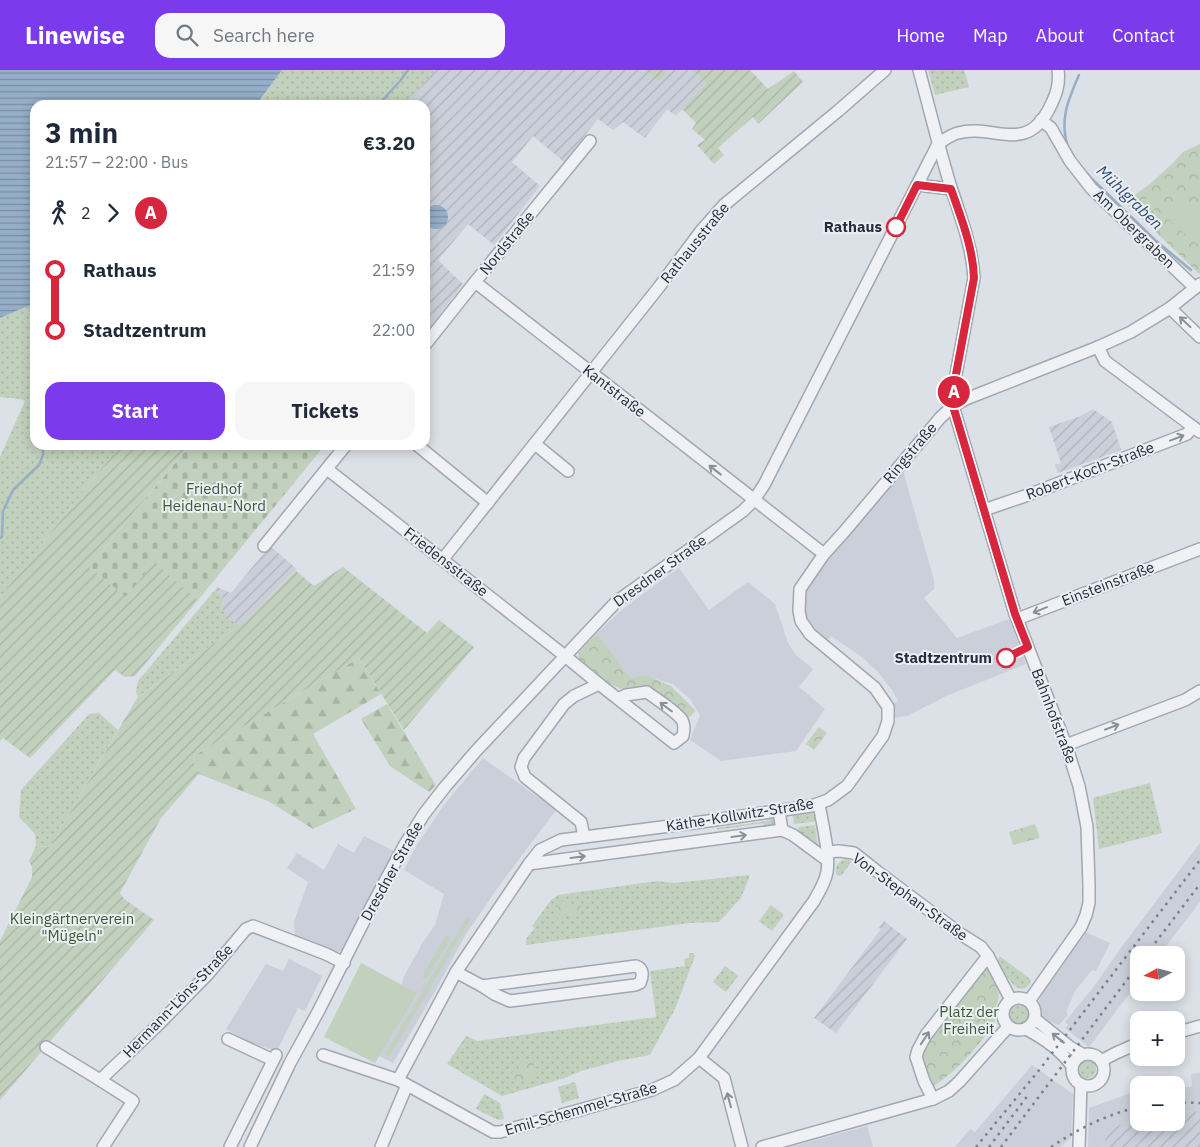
<!DOCTYPE html>
<html lang="en">
<head>
<meta charset="utf-8">
<style>
	body { margin:0; font-family:"IBM Plex Sans",sans-serif; background:#f6f6f7; color:#1f2937; height:100vh; display:flex; flex-direction:column; font-size:19px; white-space:nowrap }
	* { box-sizing:border-box; margin:0 }
	p { font-size:16px; color:#747a83 }
	.icon { flex:none; width:28px; height:28px; fill:none; stroke:currentColor; stroke-width:2; stroke-linecap:round; stroke-linejoin:round }
	.map { position:relative; flex:1; overflow:hidden }
	.drawer { position:absolute; left:30px; top:30px; width:400px; height:350px; display:flex; flex-direction:column; background:#fff; border-radius:15px; box-shadow:0 2px 12px #0003 }
	.drawer>* { flex:none }
	.badge { padding:0 10px; border-radius:16px; font-size:18px; line-height:32px }
	.needle { width:32px; rotate:263deg }
	.fabs { position:absolute; left:1130px; top:876px; display:grid; gap:10px }
	.fabs a { display:grid; place-items:center; width:55px; height:55px; border-radius:10px; background:#fff; box-shadow:0 2px 12px #0003; font-size:25px }
	.map>.badge { position:absolute; translate:-50% -50%; box-shadow:0 0 0 2px #fff }
	.legs { display:flex; align-items:center; gap:8px; height:55px; padding:0 15px; font-size:16px }
	.legs p { margin-inline-start:auto }
	.head { display:flex; align-items:center; justify-content:space-between; height:85px; padding:0 15px }
	h1 { font-size:28px; font-weight:700; line-height:38px }
	.action { display:flex; gap:10px; margin-top:auto; padding:10px 15px }
	.action a { flex:1; height:58px; border-radius:15px; background:#7c3aed; color:#fff; font-size:20px; font-weight:700; line-height:58px; text-align:center }
	.action a+a { background:#f6f6f7; color:#1f2937 }
	ul { padding:0 15px; list-style:none }
	li { display:flex; align-items:center; gap:18px; height:60px; font-size:19px }
	li i { display:grid; place-items:center; width:8px; height:100%; margin:0 6px; background:currentColor }
	li i::after { content:''; width:12px; height:12px; margin:-6px; border:4px solid; border-radius:50%; background:#fff }
	li p { margin-inline-start:auto }
	li:first-child i { background:linear-gradient(#0000 50%,currentColor 0) }
	li:last-child i { background:linear-gradient(currentColor 50%,#0000 0) }
	header { display:flex; align-items:center; gap:30px; box-sizing:border-box; height:70px; padding:0 25px; background:#7c3aed; color:#fff }
	header strong { font-size:24px }
	nav { display:flex; gap:28px; margin-inline-start:auto; font-size:18px }
	.search { width:350px; height:45px; background:#f6f6f7; display:flex; align-items:center; gap:12px; box-sizing:border-box; padding:0 18px; border-radius:15px; color:#747a83; font-size:19px }
	.map>svg:first-child { display:block }
	.built { fill:#cacfd9 }
	.industrial { fill:url(#industrial-furrows) }
	.grass { fill:url(#grass-dots) }
	.forest { fill:url(#forest-firs) }
	.cemetery { fill:url(#cemetery-stones) }
	.park { fill:url(#park-crowns) }
	.garden { fill:url(#garden-furrows) }
	.pitch { fill:#c2d1bd }
	.water { fill:url(#water-rules) }
	.lines { fill:none; stroke-linecap:round; stroke-linejoin:round }
	.stream { stroke:#96aec8; stroke-width:2.5 }
	.minor-casing { stroke:#a2a7b1; stroke-width:14 }
	.minor { stroke:#eff1f5; stroke-width:11 }
	.rail { stroke:#758090; stroke-width:2.5; stroke-dasharray:2.5 5; stroke-linecap:butt }
	.oneway { stroke:#8a9099 }
	.line-1-casing { stroke:#fff; stroke-width:11 }
	.line-1 { stroke:#d7263d; stroke-width:8 }
	.stop-1-dot { fill:#fff; stroke:#d7263d; stroke-width:2.5 }
	.labels { text-anchor:middle; stroke-width:4; stroke-linejoin:round; paint-order:stroke }
	.stop-label { font-size:15px; font-weight:bold; fill:#262e3d; stroke:#ebeff4; text-anchor:end }
	.street-label { font-size:15px; fill:#262e3d; stroke:#ebeff4 }
	.park-label { font-size:15px; fill:#3a5933; stroke:#ebeff4 }
	.water-label { font-size:16px; font-style:italic; fill:#2f4d71; stroke:#ebeff4 }
</style>
</head>
<body>
<header>
<strong>Linewise</strong>
<div class="search"><svg class="icon" aria-label="search" viewBox="0 0 24 24"><circle cx="10" cy="10" r="6"/><path d="M15 15l6 6"/></svg>Search here</div>
<nav><a>Home</a><a>Map</a><a>About</a><a>Contact</a></nav>
</header>
<div class="map">
<svg width="1200" height="1077" viewBox="0 0 1200 1077">
	<defs>
		<pattern id="industrial-furrows" width="10" height="10" patternUnits="userSpaceOnUse" patternTransform="scale(1.25)"><rect width="10" height="10" fill="#cacfd9"/><path d="M-1 1l2-2M0 10L10 0M9 11l2-2" fill="none" stroke="#adb2bb"/></pattern>
		<pattern id="grass-dots" width="8" height="8" patternUnits="userSpaceOnUse" patternTransform="scale(1.25)"><rect width="8" height="8" fill="#c2d1bd"/><path d="M2 2h.1M6 6h.1" fill="none" stroke="#a7b4a3" stroke-width="1.8" stroke-linecap="round"/></pattern>
		<pattern id="forest-firs" width="22" height="20" patternUnits="userSpaceOnUse" patternTransform="scale(1.25)"><rect width="22" height="20" fill="#c2d1bd"/><path d="M5 1l3.5 6h-7zM16 11l3.5 6h-7z" fill="#a7b4a3"/></pattern>
		<pattern id="cemetery-stones" width="16" height="16" patternUnits="userSpaceOnUse" patternTransform="scale(1.25)"><rect width="16" height="16" fill="#c2d1bd"/><path d="M2 7V4a2 2 0 0 1 4 0v3zM10 15v-3a2 2 0 0 1 4 0v3z" fill="#a7b4a3"/></pattern>
		<pattern id="park-crowns" width="20" height="18" patternUnits="userSpaceOnUse" patternTransform="scale(1.25)"><rect width="20" height="18" fill="#c2d1bd"/><path d="M2 6a3 3 0 1 1 6 0M12 15a3 3 0 1 1 6 0" fill="none" stroke="#a7b4a3"/></pattern>
		<pattern id="garden-furrows" width="10" height="10" patternUnits="userSpaceOnUse" patternTransform="scale(1.25)"><rect width="10" height="10" fill="#c2d1bd"/><path d="M-1 1l2-2M0 10L10 0M9 11l2-2" fill="none" stroke="#a7b4a3"/></pattern>
		<pattern id="water-rules" width="6" height="5" patternUnits="userSpaceOnUse" patternTransform="scale(1.25)"><rect width="6" height="5" fill="#96aec8"/><path d="M0 2.5h6" fill="none" stroke="#7a8ea4"/></pattern>
	</defs>
	<rect width="100%" height="100%" fill="#dce0e7"/>
	<g class="built">
		<polygon points="903,401 934,510 934,519 924,528 957,568 1009,549 1026,594 946,626 907,646 893,648 892,634 898,631 892,620 878,602 862,587 831,566 828,570 810,564 801,551 800,519 823,488 845,471"/>
		<polygon points="679,498 709,540 748,512 775,534 788,573 796,585 813,599 799,617 825,639 796,681 721,691 690,670 700,645 690,629 673,614 645,606 631,608 597,563 622,540 644,523"/>
		<polygon points="483,688 556,740 499,816 466,864 434,923 393,993 379,986 416,923 402,915 403,908 423,872 435,855 444,824 404,800 417,775 444,735"/>
		<polygon points="364,766 394,781 344,880 337,882 325,879 295,867 294,852 308,812 287,798 297,783 324,800 338,774 354,783"/>
		<polygon points="1200,773 1200,832 1159,885 1139,885 1139,911 1089,977 1065,958 1068,955 1065,952 1095,915 1120,879"/>
		<polygon points="1085,862 1110,873 1096,901 1092,900 1075,921 1066,942 1068,945 1059,955 1041,949 1039,932 1041,925"/>
		<polygon points="289,889 322,906 305,941 298,938 277,981 251,973 226,959 266,894 283,901"/>
		<polygon points="1032,995 1073,1024 1071,1068 1060,1077 955,1077 970,1059 975,1062"/>
		<polygon points="1200,1003 1200,1041 1176,1042 1176,1017 1192,1017 1191,1004"/>
		<polygon points="1139,1020 1139,1048 1109,1059 1103,1077 1088,1077 1089,1038"/>
		<polygon points="867,1056 873,1077 791,1077"/>
	</g>
	<g class="industrial">
		<polygon points="435,0 644,0 659,12 669,0 690,0 707,13 676,46 667,39 645,68 623,52 613,60 598,49 564,92 533,66 512,92 540,116 494,175 468,154 438,190 463,214 425,264 425,35 405,35"/>
		<polygon points="1093,339 1112,352 1121,380 1058,403 1055,395 1061,393 1049,357 1081,346"/>
		<polygon points="270,476 297,499 258,539 240,555 232,552 224,545 221,533 224,529 215,520 217,517 231,523"/>
		<polygon points="884,851 907,869 836,963 814,948 881,859 879,858"/>
		<polygon points="1200,1041 1200,1077 1103,1077 1109,1059 1139,1048 1139,1052 1176,1052 1176,1042"/>
	</g>
	<g class="grass">
		<polygon points="282,0 435,0 405,35 256,35"/>
		<polygon points="928,0 964,0 969,17 935,25"/>
		<polygon points="35,235 35,375 120,375 0,527 0,387 25,331 20,329 0,327 0,248 28,236"/>
		<path d="M 215,520 L 224,529 L 221,533 C 225,546 227,550 240,555 L 138,627 L 136,622 L 138,611 Z"/>
		<polygon points="99,643 118,660 50,777 36,776 35,764 19,747 21,720 89,644"/>
		<polygon points="1150,713 1162,763 1099,779 1093,728"/>
		<polygon points="809,741 816,746 818,751 794,754 792,742"/>
		<polygon points="772,745 776,747 776,754 773,757 765,759 764,753 717,760 717,758 767,751 766,746"/>
		<polygon points="815,755 818,778 797,763 799,757"/>
		<path d="M 845,789 L 849,789 L 851,792 L 842,805 L 838,806 L 836,804 C 835,796 838,792 845,789 Z"/>
		<polygon points="750,805 741,828 719,852 689,853 526,875 526,869 535,858 532,856 551,830 558,825 657,811 674,813"/>
		<polygon points="771,835 784,845 772,861 759,851"/>
		<polygon points="689,883 693,883 695,886 675,939 650,985 618,991 581,1001 565,1008 502,1026 447,994 466,966 477,971 656,947 650,901 685,896 684,889 689,888"/>
		<path d="M 999,887 L 1001,887 L 1030,909 L 1031,912 C 1018,933 1003,900 998,890 Z"/>
		<polygon points="725,896 738,906 726,922 713,912"/>
		<circle cx="1019" cy="945" r="10"/>
		<circle cx="1087" cy="999" r="9"/>
		<polygon points="575,1012 579,1028 562,1033 558,1017"/>
		<polygon points="484,1024 500,1033 504,1049 498,1050 476,1039"/>
	</g>
	<g class="forest">
		<polygon points="359,588 381,624 313,664 356,739 313,759 270,732 199,704 194,693 195,685"/>
		<polygon points="387,634 436,715 429,722 390,696 361,649"/>
	</g>
	<polygon class="cemetery" points="190,375 325,375 198,530 154,493 126,527 89,497"/>
	<g class="park">
		<polygon points="1200,74 1200,203 1199,204 1125,132 1151,113 1172,94 1183,82"/>
		<path d="M 597,563 L 631,608 L 645,605 L 671,616 L 696,641 L 688,648 C 666,629 654,611 621,619 L 610,614 L 579,589 L 578,583 Z"/>
		<polygon points="819,657 827,663 814,680 806,674"/>
		<polygon points="1035,754 1040,768 1013,775 1009,762"/>
		<polygon points="570,831 570,835 580,834 581,844 557,848 555,833"/>
		<path d="M 987,898 L 999,923 L 998,931 L 995,939 L 995,951 L 992,957 C 975,980 957,1001 934,1016 L 929,1015 L 919,988 L 921,979 L 982,899 Z"/>
		<polygon points="532,988 537,1007 515,1013 512,1002 521,999 519,992"/>
	</g>
	<g class="garden">
		<polygon points="644,0 669,0 659,12"/>
		<polygon points="690,0 750,0 768,19 794,1 803,12 758,54 753,47 718,78 724,85 714,94 697,75 705,70 692,59 696,53 682,39 707,13"/>
		<polygon points="120,375 183,375 187,378 89,497 126,527 154,492 198,530 135,606 125,607 115,600 30,688 3,668 0,671 0,527"/>
		<polygon points="343,497 427,563 439,550 474,577 404,660 359,588 195,685 194,693 199,704 161,748 120,823 124,829 154,850 0,1030 0,871 32,807 32,797 29,791 36,776 50,777 137,628 240,555 258,539 296,501 314,516"/>
	</g>
	<g class="pitch">
		<circle cx="1149" cy="135" r="7"/>
		<polygon points="1183,131 1200,146 1200,169 1196,174 1168,149"/>
		<polygon points="467,847 471,849 389,987 385,984"/>
		<polygon points="446,865 451,868 426,909 422,907"/>
		<polygon points="361,893 417,923 375,993 324,967"/>
	</g>
	<g class="water">
		<polygon points="0,0 282,0 256,35 35,35 35,235 28,236 0,248"/>
		<circle cx="436" cy="147" r="12"/>
	</g>
	<g class="lines">
		<g class="stream">
			<polyline points="378,35 400,11 408,0"/>
			<path d="M 1068,77 C 1059,51 1068,30 1079,5"/>
			<polyline points="1084,100 1091,108 1155,170 1191,200"/>
			<polyline points="0,468 2,467 3,441 13,420 39,395 43,385 43,375"/>
		</g>
		<defs>
			<g id="minor">
				<path d="M 919,0 C 929,37 938,74 949,111 C 959,143 972,174 974,208 L 954,315 L 953,336 L 1015,544 L 1066,675 L 1079,716 L 1087,757 L 1089,815 L 1089,833 L 1086,845 L 1081,857 L 1029,931"/>
				<polyline points="1041,50 1051,58 1070,91 1091,118 1195,218"/>
				<polyline points="917,115 951,119"/>
				<polyline points="475,212 824,484"/>
				<polyline points="1170,238 1200,267"/>
				<polyline points="425,275 475,212 590,71"/>
				<polyline points="1098,277 1105,291 1200,362"/>
				<polyline points="535,374 568,401"/>
				<polyline points="417,375 488,433"/>
				<polyline points="327,399 565,586 599,614 574,626 564,634 524,688 521,697 525,707 581,752 584,767"/>
				<polyline points="984,440 1028,425 1187,364 1193,357"/>
				<polyline points="264,476 346,375"/>
				<polyline points="443,489 659,217 701,161 724,135 838,41 885,0"/>
				<polyline points="1017,549 1200,479"/>
				<path d="M 599,614 L 674,673 L 683,666 C 684,661 685,655 682,650 C 676,641 656,629 647,622 L 626,625 L 618,629"/>
				<polyline points="1066,675 1185,630 1200,621"/>
				<polyline points="779,741 782,760 793,765 827,790"/>
				<polyline points="827,782 839,781 854,783 878,802 962,865 981,877 988,886 1011,930"/>
				<polyline points="529,794 782,760"/>
				<path d="M 636,896 C 644,899 643,906 640,913 L 635,915 L 510,931 L 494,924 L 482,916 Z"/>
				<polyline points="456,902 482,916"/>
				<circle cx="1019" cy="944" r="16"/>
				<polyline points="1035,949 1070,977 1082,984"/>
				<path d="M 1026,959 C 1043,968 1061,980 1072,996"/>
				<polyline points="1176,963 1200,956"/>
				<polyline points="228,969 273,990"/>
				<polyline points="46,977 100,1010"/>
				<circle cx="1088" cy="1000" r="16"/>
				<path d="M 323,985 L 398,1010 L 493,1062 L 500,1062 L 652,1020 L 674,1010 L 699,988 L 814,831 C 819,822 825,813 827,802 C 830,783 822,753 819,734"/>
				<polyline points="699,988 724,1008 742,1077"/>
				<polyline points="1101,991 1116,983 1139,973"/>
				<polyline points="398,1010 456,902 529,794 540,780 561,770 701,752 811,736 828,730 847,716 883,666 888,651 888,637 875,618 810,564 801,551 799,541 800,519 824,484 844,462 940,348 953,336 966,329 1098,277 1131,262 1170,238 1200,214"/>
				<polyline points="933,1029 924,1011 916,987 918,980 926,965 988,886"/>
				<polyline points="103,1077 133,1031 100,1010 157,956 208,904 246,859 253,856 326,884 344,893"/>
				<polyline points="230,1077 276,985"/>
				<path d="M 250,1077 L 290,993 L 318,942 L 368,843 L 404,776 L 424,744 L 445,717 L 476,681 L 616,532 L 743,441 L 754,430 L 764,415 L 938,74 C 944,70 950,65 958,63 C 993,53 1026,86 1050,37 C 1056,25 1060,14 1058,0"/>
				<polyline points="381,1077 407,1015"/>
				<polyline points="762,1077 933,1029 949,1021 959,1012 1008,957"/>
				<polyline points="1079,1077 1081,1014"/>
			</g>
		</defs>
		<use href="#minor" class="minor-casing"/>
		<use href="#minor" class="minor"/>
		<g class="rail">
			<polyline points="1146,885 1200,814"/>
			<polyline points="1176,1032 1200,1033"/>
			<polyline points="976,1077 1040,999 1200,790"/>
			<polyline points="989,1077 1029,1024"/>
			<polyline points="1001,1077 1139,894"/>
			<path d="M 1051,1077 C 1078,1059 1107,1044 1139,1037"/>
		</g>
	</g>
	<defs><path id="oneway-shaft" d="M-6 0H5M1.5-3L5.5 0L1.5 3" fill="none" stroke-width="1.6" stroke-linecap="round" stroke-linejoin="round" transform="scale(1.25)"/></defs>
	<g class="oneway">
		<use href="#oneway-shaft" transform="translate(1185 252) rotate(-137)"/>
		<use href="#oneway-shaft" transform="translate(1177 368) rotate(-21)"/>
		<use href="#oneway-shaft" transform="translate(715 400) rotate(-142)"/>
		<use href="#oneway-shaft" transform="translate(1040 540) rotate(158)"/>
		<use href="#oneway-shaft" transform="translate(666 637) rotate(-143)"/>
		<use href="#oneway-shaft" transform="translate(1112 657) rotate(-21)"/>
		<use href="#oneway-shaft" transform="translate(739 766) rotate(-8)"/>
		<use href="#oneway-shaft" transform="translate(578 787) rotate(-7)"/>
		<use href="#oneway-shaft" transform="translate(925 968) rotate(-56)"/>
		<use href="#oneway-shaft" transform="translate(1058 968) rotate(-142)"/>
		<use href="#oneway-shaft" transform="translate(729 1030) rotate(-105)"/>
	</g>
	<g class="lines">
		<defs>
			<path id="line-1" d="M 896,157 L 917,115 L 951,119 C 961,148 973,177 974,208 L 954,315 L 953,336 L 1015,544 L 1028,577 L 1006,588"/>
		</defs>
		<use href="#line-1" class="line-1-casing"/>
		<use href="#line-1" class="line-1"/>
	</g>
	<g class="stop-1-dot">
		<circle cx="896" cy="157" r="9"/>
		<circle cx="1006" cy="588" r="9"/>
	</g>
	<g class="labels">
		<g class="stop-label">
			<text x="882" y="162">Rathaus</text>
			<text x="992" y="593">Stadtzentrum</text>
		</g>
		<g class="street-label">
			<text transform="translate(1134 159) rotate(44)" y="5">Am Obergraben</text>
			<text transform="translate(507 173) rotate(-51)" y="5">Nordstraße</text>
			<text transform="translate(695 173) rotate(-51)" y="5">Rathausstraße</text>
			<text transform="translate(614 321) rotate(38)" y="5">Kantstraße</text>
			<text transform="translate(910 383) rotate(-50)" y="5">Ringstraße</text>
			<text transform="translate(1090 401) rotate(-21)" y="5">Robert-Koch-Straße</text>
			<text transform="translate(446 492) rotate(38)" y="5">Friedensstraße</text>
			<text transform="translate(660 501) rotate(-36)" y="5">Dresdner Straße</text>
			<text transform="translate(1108 514) rotate(-21)" y="5">Einsteinstraße</text>
			<text transform="translate(1054 646) rotate(69)" y="5">Bahnhofstraße</text>
			<text transform="translate(740 745) rotate(-9)" y="5">Käthe-Kollwitz-Straße</text>
			<text transform="translate(392 801) rotate(-61)" y="5">Dresdner Straße</text>
			<text transform="translate(910 827) rotate(36)" y="5">Von-Stephan-Straße</text>
			<text transform="translate(178 931) rotate(-46)" y="5">Hermann-Löns-Straße</text>
			<text transform="translate(581 1039) rotate(-16)" y="5">Emil-Schemmel-Straße</text>
		</g>
		<g class="park-label">
			<text x="214" y="424">Friedhof<tspan x="214" dy="17">Heidenau-Nord</tspan></text>
			<text x="72" y="854">Kleingärtnerverein<tspan x="72" dy="17">"Mügeln"</tspan></text>
			<text x="969" y="947">Platz der<tspan x="969" dy="17">Freiheit</tspan></text>
		</g>
		<g class="water-label">
			<text transform="translate(1130 127) rotate(44)" y="6">Mühlgraben</text>
		</g>
	</g>
</svg>
<div class="fabs">
<a><svg class="needle" viewBox="-14 -14 28 28"><path d="M0-13l5 13h-10z" fill="#e53935"/><path d="M0 13l5-13h-10z" fill="#747a83"/></svg></a>
<a>+</a>
<a>−</a>
</div>
<b class="badge" style="left:954px;top:322px;background:#d7263d;color:#fff">A</b>
<section class="drawer">
<div class="head"><div><h1>3 min</h1><p>21:57 – 22:00 · Bus</p></div><b>€3.20</b></div>
<div class="legs"><svg class="icon" aria-label="walk" viewBox="0 0 24 24"><circle cx="13" cy="4" r="2"/><path d="M13 8l-2 6 4 7M11 14l-3 7M7 12l3-4h3l4 4"/></svg>2<svg class="icon" aria-label="forward" viewBox="0 0 24 24"><path d="M9 5l7 7-7 7"/></svg><b class="badge" style="background:#d7263d;color:#fff">A</b></div>
<ul>
<li><i style="color:#d7263d"></i><b>Rathaus</b><p>21:59</p></li>
<li><i style="color:#d7263d"></i><b>Stadtzentrum</b><p>22:00</p></li>
</ul>
<div class="action"><a>Start</a><a>Tickets</a></div>
</section>
</div>
</body>
</html>
